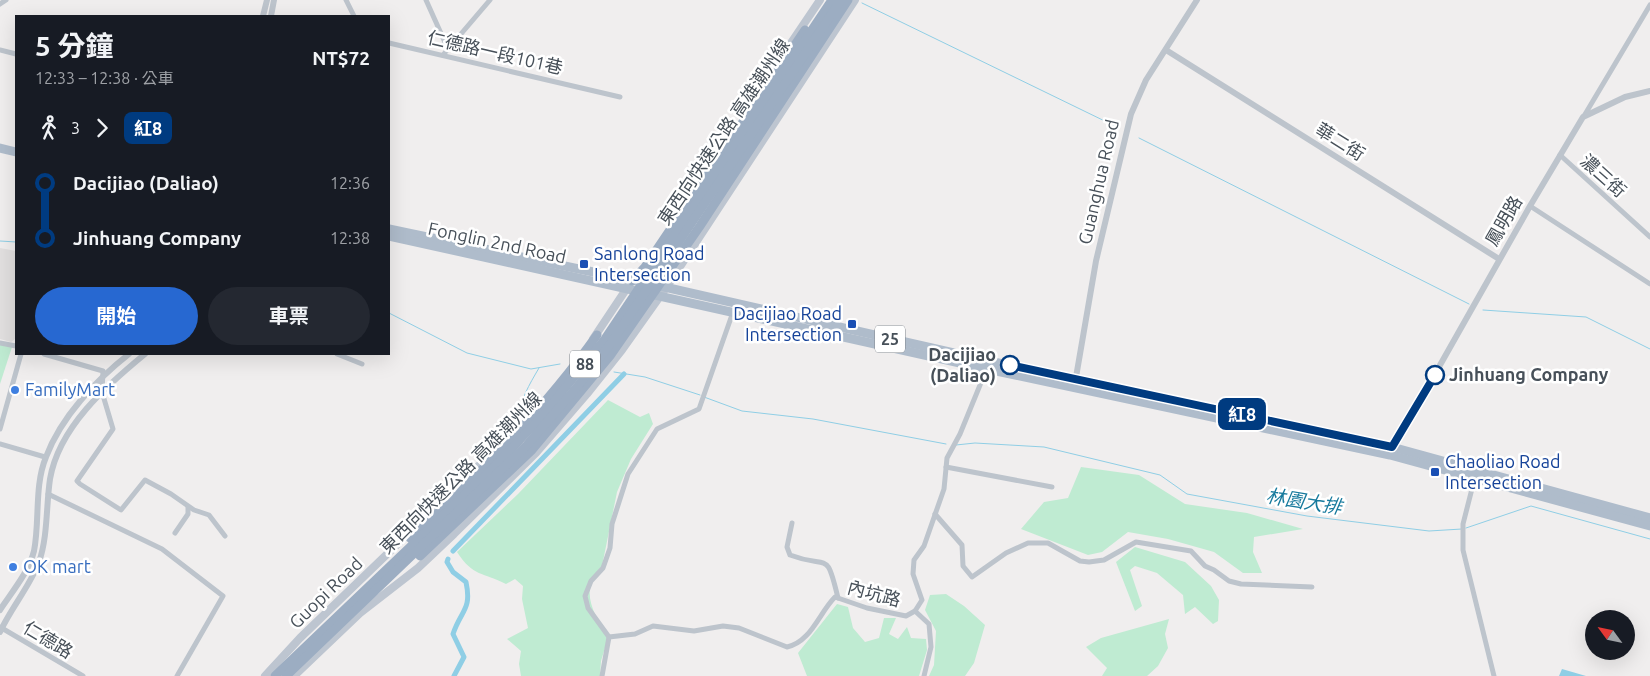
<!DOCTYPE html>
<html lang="zh-TW">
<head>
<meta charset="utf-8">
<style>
	body { margin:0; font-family:Ubuntu,"Noto Sans TC",sans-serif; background:#242831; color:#f1f3f6; height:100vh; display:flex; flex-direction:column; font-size:19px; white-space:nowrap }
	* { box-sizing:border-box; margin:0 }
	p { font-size:16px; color:#9ea1a6 }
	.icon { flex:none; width:28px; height:28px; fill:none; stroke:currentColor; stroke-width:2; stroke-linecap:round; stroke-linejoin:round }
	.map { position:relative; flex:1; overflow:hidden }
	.panel { position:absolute; left:15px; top:15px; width:375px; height:340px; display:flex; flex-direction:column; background:#171b24; border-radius:0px; box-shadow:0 5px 20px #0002 }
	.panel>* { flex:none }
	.badge { padding:0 10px; border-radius:8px; font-size:18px; line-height:32px }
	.needle { width:32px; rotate:303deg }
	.fabs { position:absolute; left:1585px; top:610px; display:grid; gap:10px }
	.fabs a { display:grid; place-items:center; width:50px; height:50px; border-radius:50%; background:#171b24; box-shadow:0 5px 20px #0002; font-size:25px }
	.map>.badge { position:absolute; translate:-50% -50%; box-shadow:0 0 0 2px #fff }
	.legs { display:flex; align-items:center; gap:8px; height:55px; padding:0 20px; font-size:16px }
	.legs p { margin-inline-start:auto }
	.head { display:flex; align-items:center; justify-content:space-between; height:85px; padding:0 20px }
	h1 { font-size:28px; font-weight:700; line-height:38px }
	.button { display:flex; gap:10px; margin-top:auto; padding:10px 20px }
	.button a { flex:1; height:58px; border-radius:30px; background:#2768d1; color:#fff; font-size:20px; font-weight:700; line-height:58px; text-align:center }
	.button a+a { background:#242831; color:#f1f3f6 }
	ul { padding:0 20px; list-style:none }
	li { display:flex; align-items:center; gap:18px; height:55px; font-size:19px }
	li i { display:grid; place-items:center; width:8px; height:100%; margin:0 6px; background:currentColor }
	li i::after { content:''; width:12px; height:12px; margin:-6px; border:4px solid; border-radius:50%; background:#171b24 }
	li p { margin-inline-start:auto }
	li:first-child i { background:linear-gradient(#0000 50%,currentColor 0) }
	li:last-child i { background:linear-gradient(currentColor 50%,#0000 0) }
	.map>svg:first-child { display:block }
	.education { fill:#e1dfdf }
	.green { fill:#bfebd2 }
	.water { fill:#8fcee5 }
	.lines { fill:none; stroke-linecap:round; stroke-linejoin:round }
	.stream { stroke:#8fcee5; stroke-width:1 }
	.canal { stroke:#8fcee5; stroke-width:5 }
	.minor { stroke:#bdc4cc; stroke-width:5 }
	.tertiary { stroke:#bdc4cc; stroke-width:6 }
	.secondary { stroke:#bdc5d0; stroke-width:8 }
	.primary { stroke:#afbccb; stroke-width:9 }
	.trunk { stroke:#9cadc2; stroke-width:9 }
	.line-1-casing { stroke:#fff; stroke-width:11 }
	.line-1 { stroke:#003b80; stroke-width:8 }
	.transit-dot { fill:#1a4fb4; stroke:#fff; stroke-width:2 }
	.stop-1-dot { fill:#fff; stroke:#003b80; stroke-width:2.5 }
	.shop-dot { fill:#3f7fe0; stroke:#fff; stroke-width:2 }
	.labels { text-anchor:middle; stroke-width:5; stroke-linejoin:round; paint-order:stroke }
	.shield { fill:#fff; stroke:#7e848b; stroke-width:1 }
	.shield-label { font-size:16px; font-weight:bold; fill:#475059 }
	.street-label { font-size:18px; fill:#475059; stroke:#fff }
	.transit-label { font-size:18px; fill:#164399; stroke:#fff; text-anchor:start }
	.stop-label { font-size:18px; font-weight:bold; fill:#475059; stroke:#fff; text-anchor:end }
	.shop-label { font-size:18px; fill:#366cbe; stroke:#fff; text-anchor:start }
	.water-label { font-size:19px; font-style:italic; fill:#177a9d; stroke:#fff }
</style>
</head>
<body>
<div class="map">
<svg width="1650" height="676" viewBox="0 0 1650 676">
	<rect width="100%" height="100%" fill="#f0eeee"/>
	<polygon class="education" points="0,248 16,251 16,334 15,339 11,342 0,339"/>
	<g class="green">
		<polygon points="0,344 12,347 0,384"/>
		<path d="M 608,400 L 640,417 L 649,413 L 653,424 L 631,459 L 617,492 L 602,566 C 578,590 594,614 608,638 L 601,661 L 600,676 L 521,676 L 519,664 L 521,651 L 507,639 L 528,628 L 522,599 L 523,586 L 515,579 L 506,584 C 483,572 473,577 457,552 L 518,494 Z"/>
		<polygon points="1081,467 1139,475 1185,504 1247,513 1303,529 1254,537 1253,552 1262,573 1243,573 1214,552 1168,539 1128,532 1102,552 1088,555 1021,529 1044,502 1068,498"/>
		<polygon points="1135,547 1185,562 1211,586 1219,600 1218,621 1213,624 1195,607 1185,614 1183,595 1157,573 1135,566 1130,570 1142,606 1135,611 1116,562"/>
		<polygon points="946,594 964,606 985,625 974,663 965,676 929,676 934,665 936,631 925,610 930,595"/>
		<polygon points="837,604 848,607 853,628 865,642 879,638 884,618 896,618 889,634 898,639 907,627 911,638 926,639 927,650 919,676 807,676 798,653"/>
		<polygon points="1169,619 1165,634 1168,648 1158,666 1147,676 1102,676 1107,668 1086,647 1101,638"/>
	</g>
	<polygon class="water" points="1562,669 1586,676 1559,676"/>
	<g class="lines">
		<g class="stream">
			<polyline points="862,3 1117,127"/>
			<polyline points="1139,138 1469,304"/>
			<polyline points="0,241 16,242"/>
			<polyline points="1483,310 1586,317 1650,349"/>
			<polyline points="389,313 467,353 531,369 560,364"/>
			<polyline points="614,372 645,377 700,395"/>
			<polyline points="704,397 742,411 813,419 946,444"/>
			<path d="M 518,420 C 520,400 529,385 539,368"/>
			<polyline points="956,445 975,443 1044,447 1160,475 1187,494 1307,516 1429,531 1462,529"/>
			<polyline points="1466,528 1531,506 1650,539"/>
		</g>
		<g class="canal">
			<polyline points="453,551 624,374"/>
			<path d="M 448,559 L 447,562 L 453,572 L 466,582 C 472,610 461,610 453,634 L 464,657 L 454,676"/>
		</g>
		<g class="minor">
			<polyline points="346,0 354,16"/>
			<polyline points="426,0 448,49"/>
			<polyline points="0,4 6,0"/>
			<polyline points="389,43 620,97"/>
			<polyline points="0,50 16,54"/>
			<polyline points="443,55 490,0"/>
			<polyline points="1584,116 1650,5"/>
			<polyline points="1560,155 1650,237"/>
			<polyline points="1530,206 1650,284"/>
			<polyline points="0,343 16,346"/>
			<polyline points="44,354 103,371 102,392 113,429 77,481 80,484 121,510 145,480 171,494 194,510 209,515 225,536"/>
			<polyline points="337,354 362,364"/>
			<polyline points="0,429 21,354"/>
			<polyline points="0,444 45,457"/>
			<polyline points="946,467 1052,487"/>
			<polyline points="1475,477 1463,524 1463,550 1494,676"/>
			<polyline points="48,494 162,549 223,596 177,676"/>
			<polyline points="935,514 962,545 963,566 972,577 1006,553 1028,543 1048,543 1080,561 1089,562 1104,560 1136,542 1191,551 1205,566 1214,570 1229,581 1241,584 1312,587"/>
			<path d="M 792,523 L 787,547 L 790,555 C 829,570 826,548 838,598"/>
			<polyline points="175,533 188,514 188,507"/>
			<polyline points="915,611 929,624 931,647 924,676"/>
			<polyline points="0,627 83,676"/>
			<path d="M 609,637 L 635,634 L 653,626 L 694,631 L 723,626 L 739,628 L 787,647 C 811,642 819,613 835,597 L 867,608 L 906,616 L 915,611 L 922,600 L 913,574 L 914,560 L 924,546 L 944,489 L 947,458 L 960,434 L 987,368"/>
			<polyline points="602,676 609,637 588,608 585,596 591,581 603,568 610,548 612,524 628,474 657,429 699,409 733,312"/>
		</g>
		<g class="tertiary">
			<polyline points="263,16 267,0"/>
			<polyline points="271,16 274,0"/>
			<polyline points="1166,50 1499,259"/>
			<polyline points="1075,383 1096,261 1131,114 1146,80 1197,0"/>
			<polyline points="1392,450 1530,206 1583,117 1625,97 1650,91"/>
			<path d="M 0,610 C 11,593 29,572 34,551 C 40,521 34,486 46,457 C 61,417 96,380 129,354"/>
			<path d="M 0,632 C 11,608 30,586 39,562 C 48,536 46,506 50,479 C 59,427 106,386 145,354"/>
		</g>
		<g class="secondary">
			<polyline points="764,83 820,0"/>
			<polyline points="593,339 635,276"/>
			<polyline points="265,676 300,638 491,454"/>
			<polyline points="294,676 360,613 418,568 454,534 536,453 587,394 622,350 666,288 855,0"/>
		</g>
		<g class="primary">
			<polyline points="0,148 16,152"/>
			<polyline points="389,229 660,286 989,361 1392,447 1650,518"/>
			<polyline points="389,236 987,369 1390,455 1650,526"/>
		</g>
		<g class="trunk">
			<polyline points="632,281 645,267 805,30"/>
			<path d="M 411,539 C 478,475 543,411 597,335"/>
			<polyline points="420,556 532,450 610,356 700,226 848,0"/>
			<polyline points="275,676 493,468 543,415 605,339 832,0"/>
			<polyline points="286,676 527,445 577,387 611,343 841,0"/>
		</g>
	</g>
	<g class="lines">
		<defs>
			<polyline id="line-1" points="1010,365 1392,447 1435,375"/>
		</defs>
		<use href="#line-1" class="line-1-casing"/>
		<use href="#line-1" class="line-1"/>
	</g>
	<g class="transit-dot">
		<rect x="579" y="259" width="10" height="10" rx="2.5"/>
		<rect x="847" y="319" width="10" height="10" rx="2.5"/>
		<rect x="1430" y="467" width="10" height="10" rx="2.5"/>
	</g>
	<g class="stop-1-dot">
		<circle cx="1010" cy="365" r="9"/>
		<circle cx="1435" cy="375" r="9"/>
	</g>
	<g class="shop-dot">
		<circle cx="15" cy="390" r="5"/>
		<circle cx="13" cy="567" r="5"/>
	</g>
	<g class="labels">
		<g class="shield">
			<rect x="875" y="325.5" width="30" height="27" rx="4"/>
			<rect x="570" y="350.5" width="30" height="27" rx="4"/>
		</g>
		<g class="shield-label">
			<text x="890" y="345">25</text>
			<text x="585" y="370">88</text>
		</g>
		<g class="street-label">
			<text transform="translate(495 53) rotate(13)" y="6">仁德路一段101巷</text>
			<text transform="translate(724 132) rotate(-56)" y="6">東西向快速公路 高雄潮州線</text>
			<text transform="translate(1340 142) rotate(32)" y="6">華二街</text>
			<text transform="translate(1603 176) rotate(42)" y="6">濃三街</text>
			<text transform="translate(1099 182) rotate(-77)" y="6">Guanghua Road</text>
			<text transform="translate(1504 221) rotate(-60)" y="6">鳳明路</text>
			<text transform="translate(497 243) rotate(12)" y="6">Fonglin 2nd Road</text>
			<text transform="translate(461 473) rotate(-45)" y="6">東西向快速公路 高雄潮州線</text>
			<text transform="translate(326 593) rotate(-44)" y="6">Guopi Road</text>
			<text transform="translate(874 594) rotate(15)" y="6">內坑路</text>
			<text transform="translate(48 640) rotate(31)" y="6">仁德路</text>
		</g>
		<g class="transit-label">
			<text x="594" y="260">Sanlong Road<tspan x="594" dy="21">Intersection</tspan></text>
			<text x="842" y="320" text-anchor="end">Dacijiao Road<tspan x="842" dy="21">Intersection</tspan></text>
			<text x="1445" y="468">Chaoliao Road<tspan x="1445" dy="21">Intersection</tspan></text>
		</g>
		<g class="stop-label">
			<text x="996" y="361">Dacijiao<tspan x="996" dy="21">(Daliao)</tspan></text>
			<text x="1449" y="381" text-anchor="start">Jinhuang Company</text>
		</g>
		<g class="shop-label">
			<text x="25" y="396">FamilyMart</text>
			<text x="23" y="573">OK mart</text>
		</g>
		<g class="water-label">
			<text transform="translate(1304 501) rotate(9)" y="7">林園大排</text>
		</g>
	</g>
</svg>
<div class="fabs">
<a><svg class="needle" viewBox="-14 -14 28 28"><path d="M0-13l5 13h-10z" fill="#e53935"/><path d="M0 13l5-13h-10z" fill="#9ea1a6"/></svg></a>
</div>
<b class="badge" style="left:1242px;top:414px;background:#003b80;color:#fff">紅8</b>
<section class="panel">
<div class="head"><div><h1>5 分鐘</h1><p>12:33 – 12:38 · 公車</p></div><b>NT$72</b></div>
<div class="legs"><svg class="icon" aria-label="walk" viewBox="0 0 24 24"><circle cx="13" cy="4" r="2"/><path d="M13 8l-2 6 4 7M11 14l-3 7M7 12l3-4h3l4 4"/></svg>3<svg class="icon" aria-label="forward" viewBox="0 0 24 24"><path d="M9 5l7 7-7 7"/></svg><b class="badge" style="background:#003b80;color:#fff">紅8</b></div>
<ul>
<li><i style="color:#003b80"></i><b>Dacijiao (Daliao)</b><p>12:36</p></li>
<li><i style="color:#003b80"></i><b>Jinhuang Company</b><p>12:38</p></li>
</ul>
<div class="button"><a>開始</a><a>車票</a></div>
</section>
</div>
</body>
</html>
